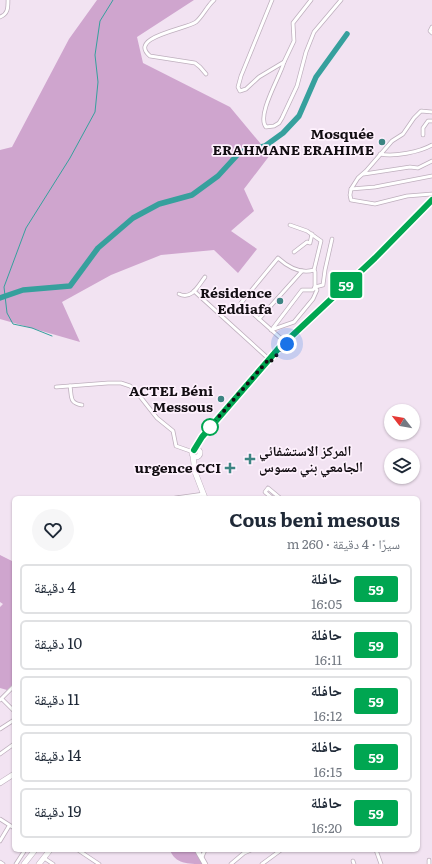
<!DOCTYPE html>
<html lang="ar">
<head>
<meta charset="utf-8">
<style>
	body { margin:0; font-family:Literata,"Noto Naskh Arabic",serif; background:#f6f6f7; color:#1f2937; direction:rtl; height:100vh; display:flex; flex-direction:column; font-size:15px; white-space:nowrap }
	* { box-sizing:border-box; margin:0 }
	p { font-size:13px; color:#747a83 }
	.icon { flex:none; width:22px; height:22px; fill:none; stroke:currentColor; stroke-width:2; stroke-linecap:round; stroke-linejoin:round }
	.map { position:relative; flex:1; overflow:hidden; direction:ltr }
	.details { position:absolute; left:12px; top:496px; width:408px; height:356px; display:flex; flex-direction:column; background:#fff; border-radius:6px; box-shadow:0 1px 3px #0004; direction:rtl }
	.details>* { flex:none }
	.badge { padding:0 8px; border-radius:3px; font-size:14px; line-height:26px }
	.needle { width:26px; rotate:301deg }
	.buttons { position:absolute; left:384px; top:404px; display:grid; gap:8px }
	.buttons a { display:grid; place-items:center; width:36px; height:36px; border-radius:50%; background:#fff; box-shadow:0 1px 3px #0004; font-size:20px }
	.you { position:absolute; width:20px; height:20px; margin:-10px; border:3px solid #fff; border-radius:50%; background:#1a73e8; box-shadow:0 0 0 6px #1a73e833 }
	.map>.badge { position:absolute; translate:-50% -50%; box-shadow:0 0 0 2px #fff }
	.round { display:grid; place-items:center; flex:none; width:42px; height:42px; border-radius:21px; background:#f6f6f7 }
	.head { display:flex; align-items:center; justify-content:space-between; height:68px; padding:0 20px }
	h1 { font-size:19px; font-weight:700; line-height:30px }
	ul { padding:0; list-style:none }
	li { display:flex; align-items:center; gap:12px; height:50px; margin:0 8px 6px; padding:0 12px; border:2px solid #e0e1e3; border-radius:6px }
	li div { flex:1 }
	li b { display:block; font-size:15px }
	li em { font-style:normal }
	li .badge { min-width:44px; font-weight:700; text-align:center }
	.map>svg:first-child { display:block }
	.green { fill:#cfa5ce }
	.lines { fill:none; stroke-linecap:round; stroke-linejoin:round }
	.stream { stroke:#36a09d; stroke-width:1 }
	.river { stroke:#36a09d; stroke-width:5.5 }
	.street-casing { stroke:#beafbd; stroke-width:4.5 }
	.secondary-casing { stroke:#beafbd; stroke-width:6 }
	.primary-casing { stroke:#beafbd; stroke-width:6 }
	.street { stroke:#fff; stroke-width:3 }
	.secondary { stroke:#fff; stroke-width:4.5 }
	.primary { stroke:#fff; stroke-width:5 }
	.line-casing { stroke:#fff; stroke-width:9 }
	.line { stroke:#00a651; stroke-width:6 }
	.walk { stroke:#120d12; stroke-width:4; stroke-dasharray:0 7.2 }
	.poi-dot { fill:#3c8482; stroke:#fef1fd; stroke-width:1.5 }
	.stop-dot { fill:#fff; stroke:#00a651; stroke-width:2 }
	.labels { text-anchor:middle; stroke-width:3.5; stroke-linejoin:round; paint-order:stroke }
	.poi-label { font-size:14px; font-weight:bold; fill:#120d12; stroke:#fef1fd; text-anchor:end }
</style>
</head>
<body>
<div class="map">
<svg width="432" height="864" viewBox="0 0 432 864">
	<rect width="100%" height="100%" fill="#f2e3f2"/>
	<g class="green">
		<polygon points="97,0 194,0 137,37 143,63 230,107 270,155 244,189 254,211 231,231 257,249 238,273 214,250 161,255 111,275 62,302 80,342 0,319 0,150 12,147 69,39"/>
		<polygon points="0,555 14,562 14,683 7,690 0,688 0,607 3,604 0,602"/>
		<path d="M 170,850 L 196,850 L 203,864 C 188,864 175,864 170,850 Z"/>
	</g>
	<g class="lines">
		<polyline class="stream" points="52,336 32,328 13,324 7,313 4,287 26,228 70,158 95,112 98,82 95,55 100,21 113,0"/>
		<polyline class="river" points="0,298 23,290 70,286 98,248 133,218 159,204 192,195 218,176 240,152 265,146 283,133 299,116 316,77 347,34"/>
		<defs>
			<g id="street">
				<polyline points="272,0 241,76 238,87 240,91 246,89 259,77 284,62 294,41 293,23 311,0"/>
				<path d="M 0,17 C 8,14 8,8 8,0"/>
				<polyline points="432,27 430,31 432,33"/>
				<path d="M 284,62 C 281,75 256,115 266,127 L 274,126 L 279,123 L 282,118 L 297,86 L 306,52 L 314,32 L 341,0"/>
				<path d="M 206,74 L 200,67 L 195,63 L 150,56 C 127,37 187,29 196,22 C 203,16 207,6 214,0"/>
				<polyline points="432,112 421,111 414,118 403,134 392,141 366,171 358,178 351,189 350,195 351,200 375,204 407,196 432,194"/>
				<polyline points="423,135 423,128 428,121 432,121"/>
				<path d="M 380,154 C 394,157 420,152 432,145"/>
				<polyline points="364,174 410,167 418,168 432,161"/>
				<polyline points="351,189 375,187 432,176"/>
				<polyline points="294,252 307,242 310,243 312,234"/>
				<polyline points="194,291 270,360"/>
				<path d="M 179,294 C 192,300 198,286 205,277"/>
				<polyline points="259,319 302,271"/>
				<polyline points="273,328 302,290 313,290 315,287 315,272 314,270"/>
				<polyline points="271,330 294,322 313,299 317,290 315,287 323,285 325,270 332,239"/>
				<path d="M 285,342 L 241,303 L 278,258 C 288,267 301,274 314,270 L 321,241 L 307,231 L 290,225"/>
				<path d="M 70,386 C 72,397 69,403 82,405"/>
				<polyline points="56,387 108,383 121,383 130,386 135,390 157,418 173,431 176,446 193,452"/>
				<polyline points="175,498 204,494"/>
				<polyline points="272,498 265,492 268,488 280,498"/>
				<polyline points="2,699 14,711"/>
				<polyline points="0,700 14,686"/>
				<polyline points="0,729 14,720"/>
				<polyline points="0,754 14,744"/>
				<polyline points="0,819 14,828"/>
				<polyline points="0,841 9,826"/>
				<polyline points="78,850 99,864"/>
				<polyline points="376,850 381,864"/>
				<polyline points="202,857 205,850"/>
				<polyline points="44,858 53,864"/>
				<polyline points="353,861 354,864"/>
				<polyline points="0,862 3,864"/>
				<polyline points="16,864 25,850"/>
				<polyline points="231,864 244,853 251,850"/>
				<polyline points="262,864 281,850"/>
				<polyline points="429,864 429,860"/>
			</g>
			<polyline id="secondary" points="197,850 205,864"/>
			<g id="primary">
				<circle cx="196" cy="453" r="4"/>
				<polyline points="194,450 202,437 279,348 375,258 432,200"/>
				<polyline points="193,456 195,472 205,498"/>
				<polyline points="0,783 14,774"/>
				<polyline points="24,864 35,850"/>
				<polyline points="39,864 50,850"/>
			</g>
		</defs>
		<use href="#street" class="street-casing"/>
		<use href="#secondary" class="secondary-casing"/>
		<use href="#primary" class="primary-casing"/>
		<use href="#street" class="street"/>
		<use href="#secondary" class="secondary"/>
		<use href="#primary" class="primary"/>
	</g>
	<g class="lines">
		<defs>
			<polyline id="line" points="194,450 202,437 279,348 375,258 432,200"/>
		</defs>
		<use href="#line" class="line-casing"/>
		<use href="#line" class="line"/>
		<polyline class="walk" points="210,427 269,359 271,361 287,344"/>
	</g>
	<g class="poi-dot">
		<circle cx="382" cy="142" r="4"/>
		<circle cx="280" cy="301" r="4"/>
		<circle cx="221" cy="399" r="4"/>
		<path d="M248 453h4v4h4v4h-4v4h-4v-4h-4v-4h4z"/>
		<path d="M228 462h4v4h4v4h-4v4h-4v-4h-4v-4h4z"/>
	</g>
	<circle class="stop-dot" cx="210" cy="427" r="8"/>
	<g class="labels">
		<g class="poi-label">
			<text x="374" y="139">Mosquée<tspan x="374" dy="16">ERAHMANE ERAHIME</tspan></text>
			<text x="272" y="298">Résidence<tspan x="272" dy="16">Eddiafa</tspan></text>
			<text x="213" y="396">ACTEL Béni<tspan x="213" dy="16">Messous</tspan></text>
			<text x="259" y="456" text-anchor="start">المركز الاستشفائي<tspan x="259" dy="16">الجامعي بني مسوس</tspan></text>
			<text x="221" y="473">urgence CCI</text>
		</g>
	</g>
</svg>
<div class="buttons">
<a><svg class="needle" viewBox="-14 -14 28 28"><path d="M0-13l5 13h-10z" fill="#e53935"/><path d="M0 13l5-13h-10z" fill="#747a83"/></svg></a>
<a><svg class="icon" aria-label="layers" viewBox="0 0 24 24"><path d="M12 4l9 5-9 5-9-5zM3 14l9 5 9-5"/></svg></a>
</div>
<div class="you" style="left:287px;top:344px"></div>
<b class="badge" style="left:346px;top:285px;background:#00a651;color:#fff">59</b>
<section class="details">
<div class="head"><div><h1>Cous beni mesous</h1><p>سيرًا · 4 دقيقة · 260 m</p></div><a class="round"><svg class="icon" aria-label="heart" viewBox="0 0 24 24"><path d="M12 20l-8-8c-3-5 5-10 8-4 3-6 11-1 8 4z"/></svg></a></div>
<ul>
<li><span class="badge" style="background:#00a651;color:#fff">59</span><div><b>حافلة</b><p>16:05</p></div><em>4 دقيقة</em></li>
<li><span class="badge" style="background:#00a651;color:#fff">59</span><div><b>حافلة</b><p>16:11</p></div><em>10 دقيقة</em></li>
<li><span class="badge" style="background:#00a651;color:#fff">59</span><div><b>حافلة</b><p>16:12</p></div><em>11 دقيقة</em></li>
<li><span class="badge" style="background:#00a651;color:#fff">59</span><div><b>حافلة</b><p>16:15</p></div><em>14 دقيقة</em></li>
<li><span class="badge" style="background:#00a651;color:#fff">59</span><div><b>حافلة</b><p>16:20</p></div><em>19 دقيقة</em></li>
</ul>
</section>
</div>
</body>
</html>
